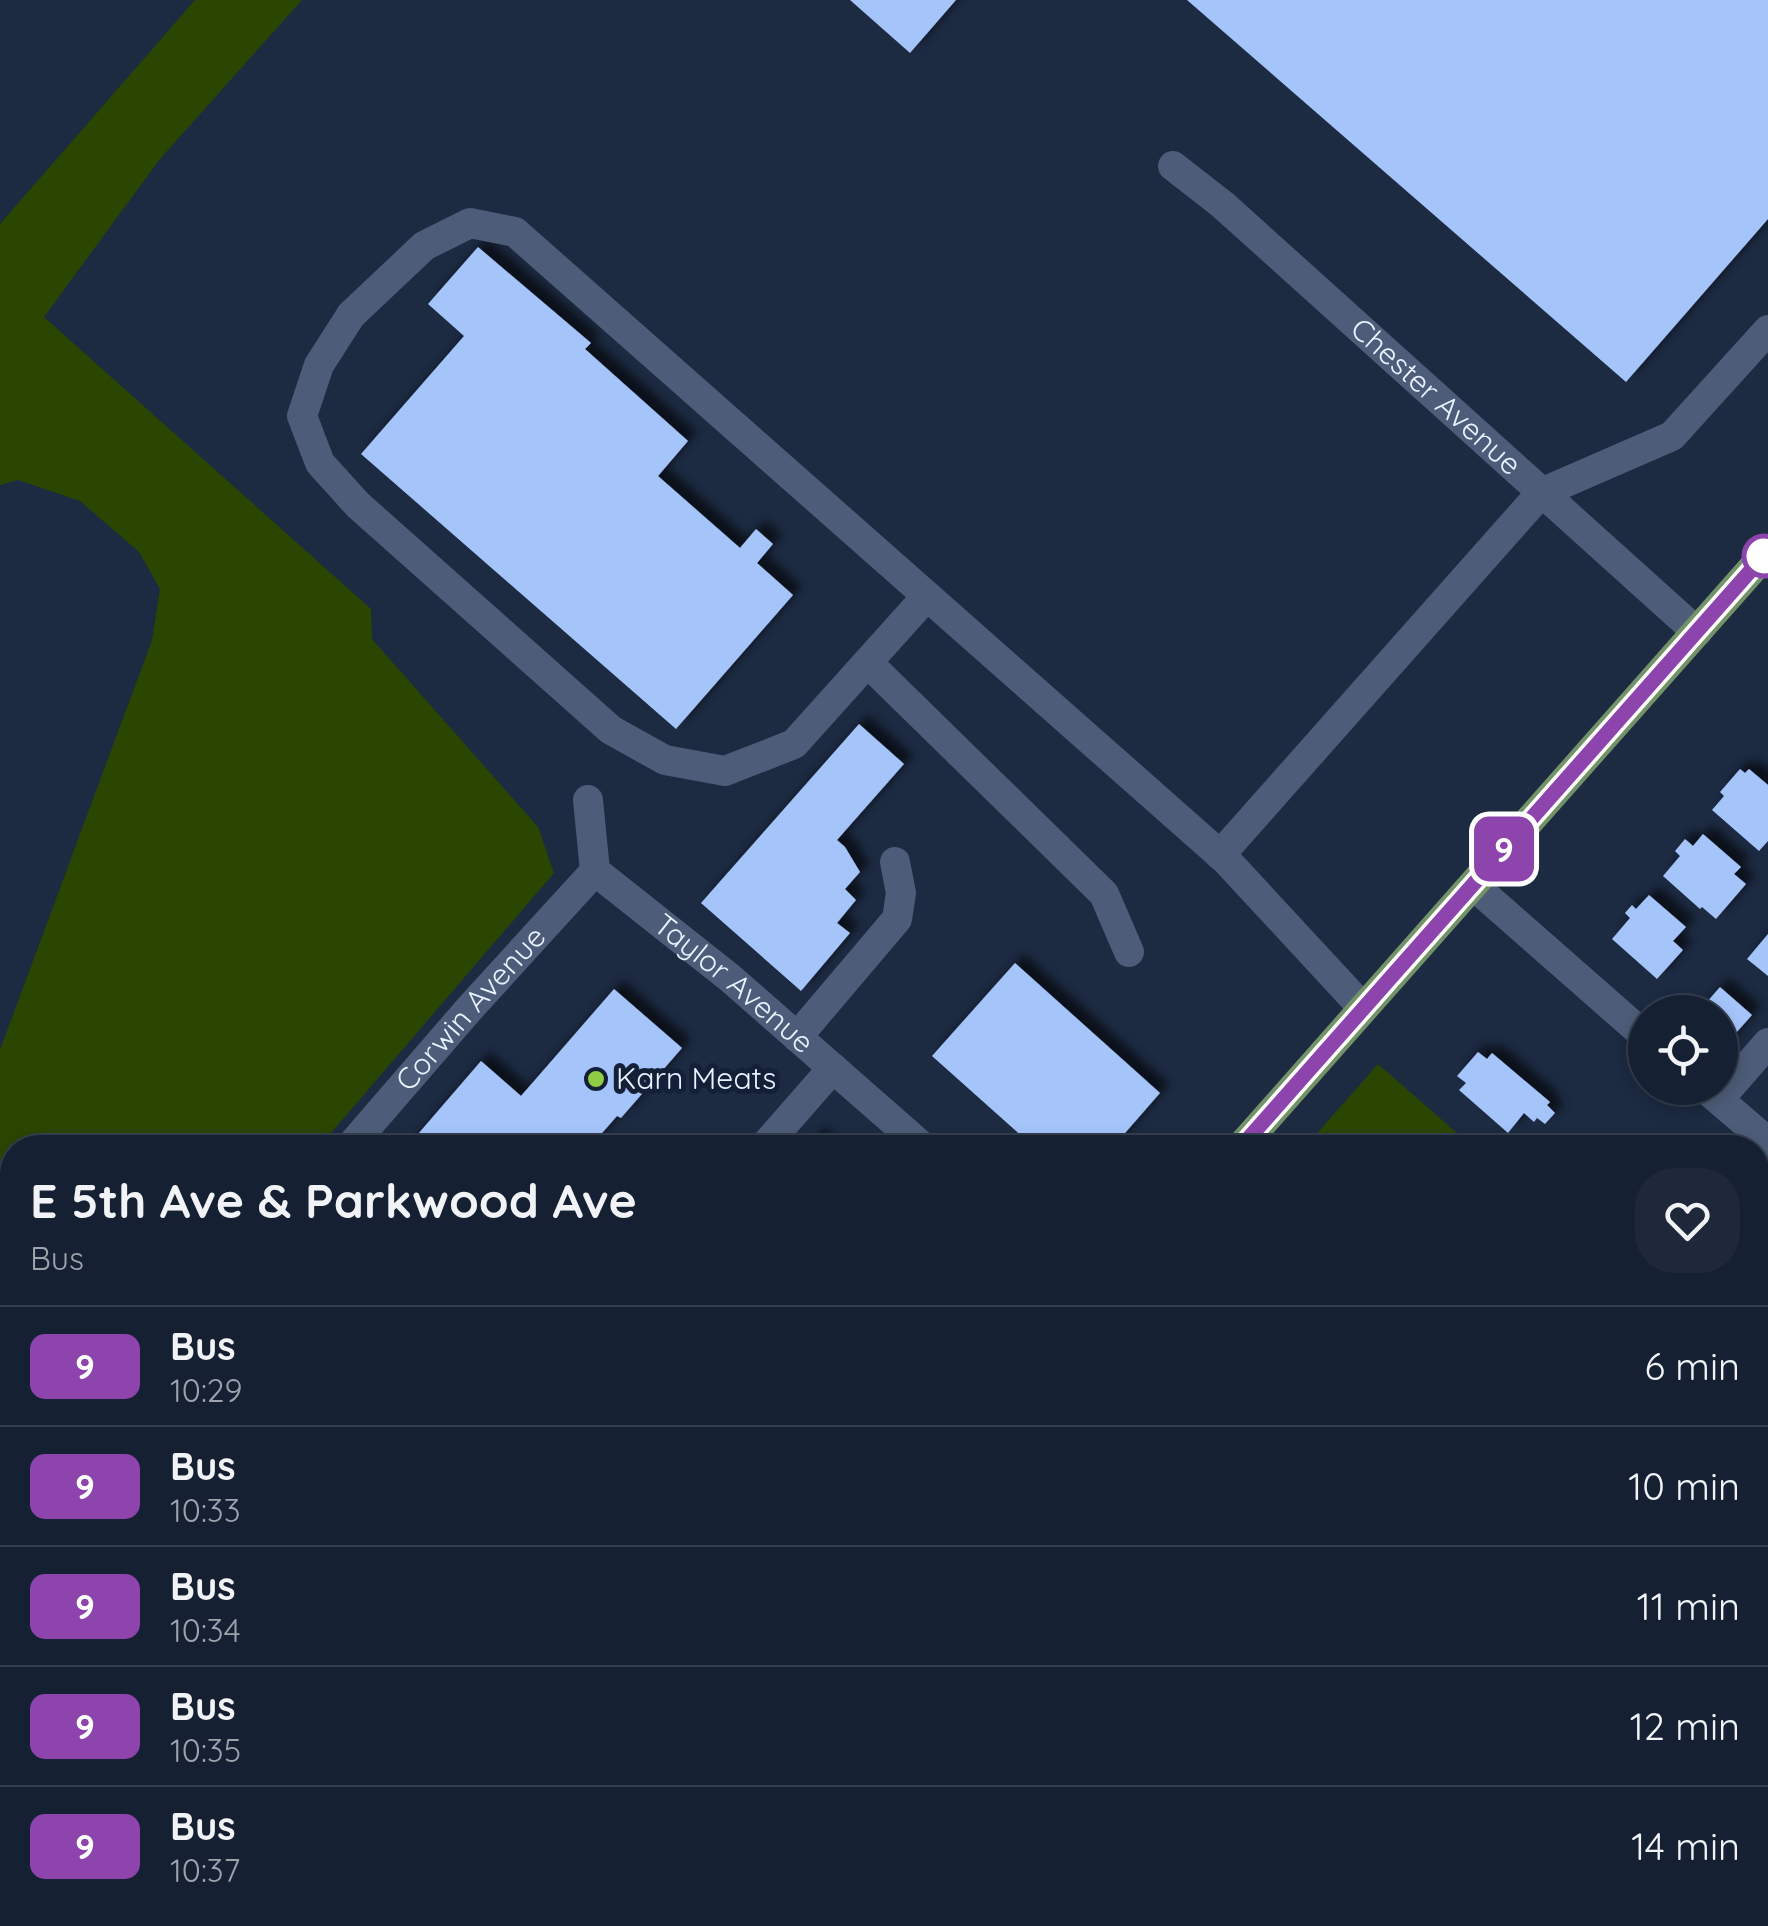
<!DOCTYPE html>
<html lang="en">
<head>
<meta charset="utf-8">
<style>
	body { margin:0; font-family:Quicksand,sans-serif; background:#1e283a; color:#f1f3f6; height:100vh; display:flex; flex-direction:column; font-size:38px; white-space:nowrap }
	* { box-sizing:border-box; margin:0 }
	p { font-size:32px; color:#9da3ac }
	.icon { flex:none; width:55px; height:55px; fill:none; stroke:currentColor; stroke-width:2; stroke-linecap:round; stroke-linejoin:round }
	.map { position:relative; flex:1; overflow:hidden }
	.drawer { position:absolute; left:0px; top:1135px; width:1770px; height:792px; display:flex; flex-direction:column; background:#152032; border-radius:40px 40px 0 0; box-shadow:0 5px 15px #0003,0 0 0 2px #343e4d }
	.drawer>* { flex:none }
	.badge { padding:0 20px; border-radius:15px; font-size:35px; line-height:65px }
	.tools { position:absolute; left:1628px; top:995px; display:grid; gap:20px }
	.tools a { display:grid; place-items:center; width:110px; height:110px; border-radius:50%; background:#152032; box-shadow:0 5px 15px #0003,0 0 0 2px #343e4d; font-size:50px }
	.map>.badge { position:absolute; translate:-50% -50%; box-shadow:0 0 0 5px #fff }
	.round { display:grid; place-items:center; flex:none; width:105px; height:105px; border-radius:40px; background:#1e283a }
	.headline { display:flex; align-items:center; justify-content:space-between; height:170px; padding:0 30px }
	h1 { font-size:48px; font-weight:700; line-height:75px }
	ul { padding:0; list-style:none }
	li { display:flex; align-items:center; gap:30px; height:120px; padding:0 30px; border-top:2px solid #343e4d }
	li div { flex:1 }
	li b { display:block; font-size:38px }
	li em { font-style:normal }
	li .badge { min-width:110px; font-weight:700; text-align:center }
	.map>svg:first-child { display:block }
	.green { fill:#2a4600 }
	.building { fill:#a5c4fa; filter:url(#shadow) }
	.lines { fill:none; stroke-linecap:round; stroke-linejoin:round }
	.minor { stroke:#4d5c78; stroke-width:30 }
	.major { stroke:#729268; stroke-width:30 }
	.line-casing { stroke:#fff; stroke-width:22 }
	.line { stroke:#8e44ad; stroke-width:15 }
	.stop-dot { fill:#fff; stroke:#8e44ad; stroke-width:5 }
	.poi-dot { fill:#8fcd42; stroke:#132037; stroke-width:4 }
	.labels { text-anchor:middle; stroke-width:10; stroke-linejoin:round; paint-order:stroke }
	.street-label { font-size:30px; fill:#eaf2ff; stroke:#132037 }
	.poi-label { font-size:30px; fill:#eaf2ff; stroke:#132037; text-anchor:start }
</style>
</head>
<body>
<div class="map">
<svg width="1768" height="1926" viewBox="0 0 1768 1926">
	<defs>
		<filter id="shadow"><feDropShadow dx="9" dy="-9" stdDeviation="5" flood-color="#0009"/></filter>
	</defs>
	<rect width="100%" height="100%" fill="#1c2a42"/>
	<g class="green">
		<polygon points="195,0 302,0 160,159 44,317 371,609 372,639 538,827 554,873 319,1147 12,1148 12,1309 0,1281 0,1050 152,640 160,589 139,552 80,501 18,480 0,485 0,224"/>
		<polygon points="1378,1064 1473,1147 1305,1147"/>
		<polygon points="1758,1152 1768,1161 1768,1365 1758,1377"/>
	</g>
	<g class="building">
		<polygon points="850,0 956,0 910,53"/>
		<polygon points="1187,0 1768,0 1768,219 1626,382"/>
		<polygon points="478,247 591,343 585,349 688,441 658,476 740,548 756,529 773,544 757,563 793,595 676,729 361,454 464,336 428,304"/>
		<polygon points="859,724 904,764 837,840 845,847 860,872 845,889 856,900 837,923 850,933 801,991 701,903"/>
		<polygon points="1740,769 1745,773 1749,769 1768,785 1768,841 1759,851 1712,810 1724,796 1720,792"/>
		<polygon points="1703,834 1741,867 1734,874 1746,884 1716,919 1702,907 1700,909 1663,876 1680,856 1675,851 1685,839 1693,846"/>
		<polygon points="1649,895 1686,927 1673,941 1683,950 1657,979 1612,939 1630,918 1625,913 1632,905 1636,909"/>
		<polygon points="1768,934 1768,976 1747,959"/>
		<polygon points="1015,963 1160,1093 1112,1148 1035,1148 932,1056"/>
		<polygon points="1720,987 1752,1015 1720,1051 1720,1012 1698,1012"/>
		<polygon points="614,989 682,1048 621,1118 617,1116 589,1148 406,1148 481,1061 521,1096"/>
		<polygon points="1478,1052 1487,1059 1492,1053 1550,1102 1547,1105 1555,1113 1545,1124 1537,1118 1534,1122 1524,1113 1508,1133 1459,1090 1466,1083 1457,1076"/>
		<polygon points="816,1136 830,1148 806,1148"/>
		<polygon points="12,1662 12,1748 0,1737 0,1676"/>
		<polygon points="1758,1700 1768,1709 1758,1723"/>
		<polygon points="730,1915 745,1915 758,1926 720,1926"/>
		<polygon points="1040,1915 1063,1915 1075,1926 1031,1926"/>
		<polygon points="1192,1915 1245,1915 1236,1926 1205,1926"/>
		<polygon points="1375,1915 1448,1915 1457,1922 1454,1926 1371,1926 1368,1924"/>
		<polygon points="1597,1915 1662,1915 1652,1926 1610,1926"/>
		<polygon points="1701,1915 1714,1926 1692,1926"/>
		<polygon points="773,1916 784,1926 764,1926"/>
	</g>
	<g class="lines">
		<g class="minor">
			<path id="s1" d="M 1173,166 L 1223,205 L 1697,632"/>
			<polyline points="927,596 794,744 725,771 665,760 611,730 358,505 320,463 302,416 319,365 351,315 424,246 470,223 515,232 1226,860 1363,1008"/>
			<polyline points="868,663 1104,894 1129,952"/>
			<path id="s2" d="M 588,800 L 595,871 L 730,978 L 924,1148"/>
			<polyline points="1220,855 1541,493 1672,436 1768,330"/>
			<polyline points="1473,885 1645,1036"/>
			<polyline points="797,1037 897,919 901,893 895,862"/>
			<polyline points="1705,1088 1768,1142"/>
			<polyline points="1719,1099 1768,1043"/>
			<path id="s3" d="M 349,1148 L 470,1008 L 595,871"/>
			<polyline points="763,1148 833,1068"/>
			<polyline points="1758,1514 1768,1524"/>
			<polyline points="1758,1886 1768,1896"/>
			<polyline points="266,1915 271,1926"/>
			<polyline points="1325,1915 1339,1926"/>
			<polyline points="959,1926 969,1915"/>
			<polyline points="1672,1926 1682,1915"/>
		</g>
		<g class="major">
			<polyline points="1240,1148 1768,551"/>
			<polyline points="556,1926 566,1915"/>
		</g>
	</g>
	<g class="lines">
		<defs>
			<polyline id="line" points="1240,1148 1768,551"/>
		</defs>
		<use href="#line" class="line-casing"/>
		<use href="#line" class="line"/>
	</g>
	<circle class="stop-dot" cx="1764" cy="556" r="20"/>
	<circle class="poi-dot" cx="596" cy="1079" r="10"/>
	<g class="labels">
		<g class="street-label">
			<text dy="10" stroke="none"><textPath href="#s1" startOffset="350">Chester Avenue</textPath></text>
			<text dy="10" stroke="none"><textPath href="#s2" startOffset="250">Taylor Avenue</textPath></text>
			<text dy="10" stroke="none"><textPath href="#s3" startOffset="185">Corwin Avenue</textPath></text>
		</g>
		<g class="poi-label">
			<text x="616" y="1089">Karn Meats</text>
		</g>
	</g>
</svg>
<div class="tools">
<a><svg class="icon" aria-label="locate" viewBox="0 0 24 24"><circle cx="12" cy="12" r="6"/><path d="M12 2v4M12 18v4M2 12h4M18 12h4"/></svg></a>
</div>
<b class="badge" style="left:1504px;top:849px;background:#8e44ad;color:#fff">9</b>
<section class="drawer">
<div class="headline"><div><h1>E 5th Ave &amp; Parkwood Ave</h1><p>Bus</p></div><a class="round"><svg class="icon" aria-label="heart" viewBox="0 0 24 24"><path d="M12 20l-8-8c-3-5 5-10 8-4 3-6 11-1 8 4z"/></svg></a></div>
<ul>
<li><span class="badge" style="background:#8e44ad;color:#fff">9</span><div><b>Bus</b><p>10:29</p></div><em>6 min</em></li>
<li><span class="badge" style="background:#8e44ad;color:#fff">9</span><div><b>Bus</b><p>10:33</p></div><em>10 min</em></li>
<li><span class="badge" style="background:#8e44ad;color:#fff">9</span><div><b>Bus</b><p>10:34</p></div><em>11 min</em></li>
<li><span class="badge" style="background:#8e44ad;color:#fff">9</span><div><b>Bus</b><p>10:35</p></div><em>12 min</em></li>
<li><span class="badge" style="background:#8e44ad;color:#fff">9</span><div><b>Bus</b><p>10:37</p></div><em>14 min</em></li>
</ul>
</section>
</div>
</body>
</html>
